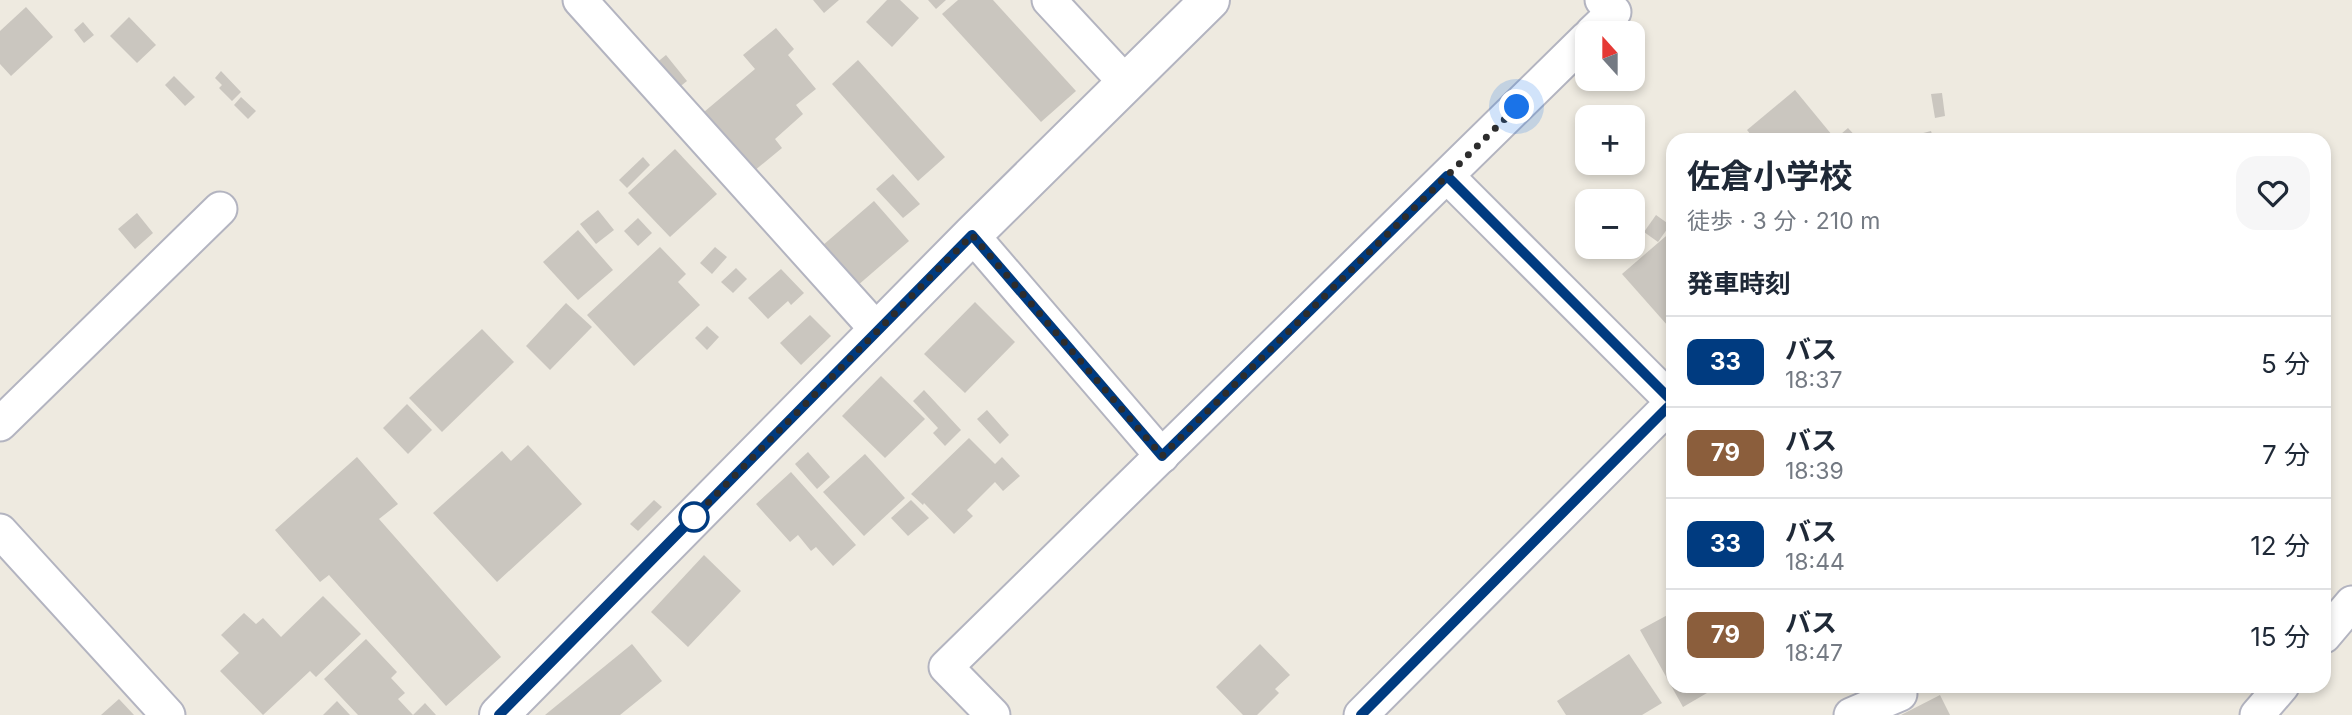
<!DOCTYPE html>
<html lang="ja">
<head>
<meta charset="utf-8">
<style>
	body { margin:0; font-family:Inter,"Noto Sans JP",sans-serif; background:#f6f6f7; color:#1f2937; height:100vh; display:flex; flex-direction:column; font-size:26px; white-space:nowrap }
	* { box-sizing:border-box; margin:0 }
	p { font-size:23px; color:#747a83 }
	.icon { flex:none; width:38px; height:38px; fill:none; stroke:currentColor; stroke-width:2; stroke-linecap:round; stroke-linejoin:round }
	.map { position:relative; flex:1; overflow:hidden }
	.details { position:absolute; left:1666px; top:133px; width:665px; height:560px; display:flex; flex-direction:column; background:#fff; border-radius:21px; box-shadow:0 4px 10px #0003 }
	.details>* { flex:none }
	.badge { padding:0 14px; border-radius:10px; font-size:24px; line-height:46px }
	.needle { width:46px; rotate:339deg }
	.controls { position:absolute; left:1575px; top:21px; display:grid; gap:14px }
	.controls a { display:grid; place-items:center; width:70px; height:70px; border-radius:14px; background:#fff; box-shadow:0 4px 10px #0003; font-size:35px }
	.you { position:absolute; width:35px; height:35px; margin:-18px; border:5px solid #fff; border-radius:50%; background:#1a73e8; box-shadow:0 0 0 10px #1a73e833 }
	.map>.badge { position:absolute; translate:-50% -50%; box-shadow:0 0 0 4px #fff }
	h2 { padding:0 21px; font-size:26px; line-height:63px }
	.round { display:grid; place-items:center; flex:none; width:74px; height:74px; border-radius:21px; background:#f6f6f7 }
	.head { display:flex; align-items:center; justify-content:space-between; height:119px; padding:0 21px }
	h1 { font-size:33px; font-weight:700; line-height:52px }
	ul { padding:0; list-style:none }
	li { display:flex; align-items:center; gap:21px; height:91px; padding:0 21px; border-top:2px solid #e0e1e3 }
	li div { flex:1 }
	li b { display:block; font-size:26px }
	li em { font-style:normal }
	li .badge { min-width:77px; font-weight:700; text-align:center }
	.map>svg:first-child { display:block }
	.building { fill:#cac6bf }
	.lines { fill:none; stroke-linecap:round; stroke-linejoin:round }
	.street-casing { stroke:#b3b4c0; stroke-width:37 }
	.secondary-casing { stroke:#b3b4c0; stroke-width:42 }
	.street { stroke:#fff; stroke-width:33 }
	.secondary { stroke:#fff; stroke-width:38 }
	.line-casing { stroke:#fff; stroke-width:16 }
	.line { stroke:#003b80; stroke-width:10 }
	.walk { stroke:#2d2d2d; stroke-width:7; stroke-dasharray:0 12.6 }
	.stop-dot { fill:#fff; stroke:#003b80; stroke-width:3.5 }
</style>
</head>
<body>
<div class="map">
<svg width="2352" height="715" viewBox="0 0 2352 715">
	<rect width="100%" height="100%" fill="#eeeae0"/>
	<g class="building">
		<polygon points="813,0 839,0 824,13"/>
		<polygon points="887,0 900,0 919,18 892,47 866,22"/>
		<polygon points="928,0 946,0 936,9"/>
		<polygon points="958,0 993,0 1076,91 1041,122 942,14"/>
		<polygon points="26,7 53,37 11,76 0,64 0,31"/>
		<polygon points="129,17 156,45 137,63 110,36"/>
		<polygon points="83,22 94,35 84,43 74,30"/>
		<polygon points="776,28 794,49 788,55 816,89 796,105 803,114 775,139 782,148 754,171 704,112 755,69 743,55"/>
		<polygon points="666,55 687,81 677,89 655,64"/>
		<polygon points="858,60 945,157 918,181 832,84"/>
		<polygon points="221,71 241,92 232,101 219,88 222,85 215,78"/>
		<polygon points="174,76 195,97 185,106 165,85"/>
		<polygon points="1795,90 1832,135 1826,140 1755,140 1747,130"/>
		<polygon points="1942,93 1945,116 1935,118 1931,94"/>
		<polygon points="241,97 256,111 248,119 234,105"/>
		<polygon points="1848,128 1859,140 1834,140"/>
		<polygon points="1931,131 1934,140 1900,140 1900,139"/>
		<polygon points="675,149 717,194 670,237 628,193"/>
		<polygon points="643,157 650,165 627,188 619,180"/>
		<polygon points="893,174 920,204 903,218 876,189"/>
		<polygon points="874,201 909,241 857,286 822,246"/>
		<polygon points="598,210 614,230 596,244 580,224"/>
		<polygon points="137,213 153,233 135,249 118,229"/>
		<polygon points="1656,215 1670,225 1658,242 1644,232"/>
		<polygon points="638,218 652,233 638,246 624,231"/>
		<polygon points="578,230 613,270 578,300 543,262"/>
		<polygon points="1673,230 1673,322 1668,326 1622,274"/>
		<polygon points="660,247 686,274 678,282 700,305 634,366 587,315"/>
		<polygon points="715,247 727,257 712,274 700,263"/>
		<polygon points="736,268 747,279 733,293 721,282"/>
		<polygon points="781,269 804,293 791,305 788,301 768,319 748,298"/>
		<polygon points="975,302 1015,342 965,393 924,354"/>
		<polygon points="566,303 592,327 550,370 526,346"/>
		<polygon points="810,315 831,336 801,365 780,343"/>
		<polygon points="707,326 719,337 707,350 695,338"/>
		<polygon points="482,329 514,362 442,432 409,398"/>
		<polygon points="881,376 925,419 885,458 842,416"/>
		<polygon points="924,390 961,430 945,446 933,433 938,428 913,401"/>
		<polygon points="407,404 432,430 408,454 383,428"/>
		<polygon points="987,410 1009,435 1000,444 977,419"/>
		<polygon points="969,438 995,464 1002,457 1020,476 1003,491 995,482 967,510 973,516 954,534 924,503 923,505 911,494"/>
		<polygon points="528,445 582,504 497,582 433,513 502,451 511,461"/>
		<polygon points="808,452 830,477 817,489 795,464"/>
		<polygon points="865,454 905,498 864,536 823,492"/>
		<polygon points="357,457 398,504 379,519 501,657 446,706 329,575 320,582 275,530"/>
		<polygon points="791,472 856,545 833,566 816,547 811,551 798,535 790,542 756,504"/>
		<polygon points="654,500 662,507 638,531 630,524"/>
		<polygon points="911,500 929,518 908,536 891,518"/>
		<polygon points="704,555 741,591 688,647 651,612"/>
		<polygon points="323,596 361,634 316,677 310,671 263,715 220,671 239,653 221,635 244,613 256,624 263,618 281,637"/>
		<polygon points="1673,612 1673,686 1719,686 1683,707 1640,630"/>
		<polygon points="366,639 397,672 391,678 405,693 398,699 413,715 425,703 436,715 358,715 324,679"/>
		<polygon points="632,644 662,681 620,715 545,715"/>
		<polygon points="1260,644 1290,675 1275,689 1279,693 1257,715 1243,715 1216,687"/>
		<polygon points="1629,654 1662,703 1642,715 1566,715 1557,701"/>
		<polygon points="1940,695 1950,715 1901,715"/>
		<polygon points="119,699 134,715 101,715"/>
		<polygon points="337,701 350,715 323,715"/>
	</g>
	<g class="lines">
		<defs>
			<g id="street">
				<polyline points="580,0 878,331"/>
				<polyline points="1049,0 1126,83"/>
				<polyline points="1592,33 1614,12 1602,0"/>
				<polyline points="972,235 1162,456"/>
				<polyline points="0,424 220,209"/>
				<polyline points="0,531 168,715"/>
				<polyline points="2324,636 2352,603"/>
				<polyline points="993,715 946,667 1587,38"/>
				<polyline points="1361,715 1673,402 1447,176"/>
				<polyline points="1851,715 1900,694"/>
				<polyline points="2257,715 2282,686"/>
			</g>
			<polyline id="secondary" points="499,715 972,235 1210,0"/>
		</defs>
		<use href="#street" class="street-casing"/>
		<use href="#secondary" class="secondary-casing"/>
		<use href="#street" class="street"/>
		<use href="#secondary" class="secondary"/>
	</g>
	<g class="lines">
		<defs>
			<polyline id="line" points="499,715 972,235 1162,456 1447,176 1673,402 1361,715"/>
		</defs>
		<use href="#line" class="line-casing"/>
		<use href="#line" class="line"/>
		<polyline class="walk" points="694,517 688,523 972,235 1162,456 1517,107"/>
	</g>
	<circle class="stop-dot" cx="694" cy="517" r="14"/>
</svg>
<div class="controls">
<a><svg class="needle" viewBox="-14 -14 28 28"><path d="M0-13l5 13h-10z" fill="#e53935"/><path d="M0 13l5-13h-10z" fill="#747a83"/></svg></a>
<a>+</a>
<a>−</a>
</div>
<div class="you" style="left:1517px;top:107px"></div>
<section class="details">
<div class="head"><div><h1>佐倉小学校</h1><p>徒歩 · 3 分 · 210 m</p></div><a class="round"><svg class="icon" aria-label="heart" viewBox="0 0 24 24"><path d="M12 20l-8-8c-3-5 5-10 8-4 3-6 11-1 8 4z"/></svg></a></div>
<h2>発車時刻</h2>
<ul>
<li><span class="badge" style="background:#003b80;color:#fff">33</span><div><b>バス</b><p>18:37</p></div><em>5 分</em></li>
<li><span class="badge" style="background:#8b5e3c;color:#fff">79</span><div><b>バス</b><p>18:39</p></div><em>7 分</em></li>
<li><span class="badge" style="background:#003b80;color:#fff">33</span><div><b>バス</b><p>18:44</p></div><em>12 分</em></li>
<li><span class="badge" style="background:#8b5e3c;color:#fff">79</span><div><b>バス</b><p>18:47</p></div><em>15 分</em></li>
</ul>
</section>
</div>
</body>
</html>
